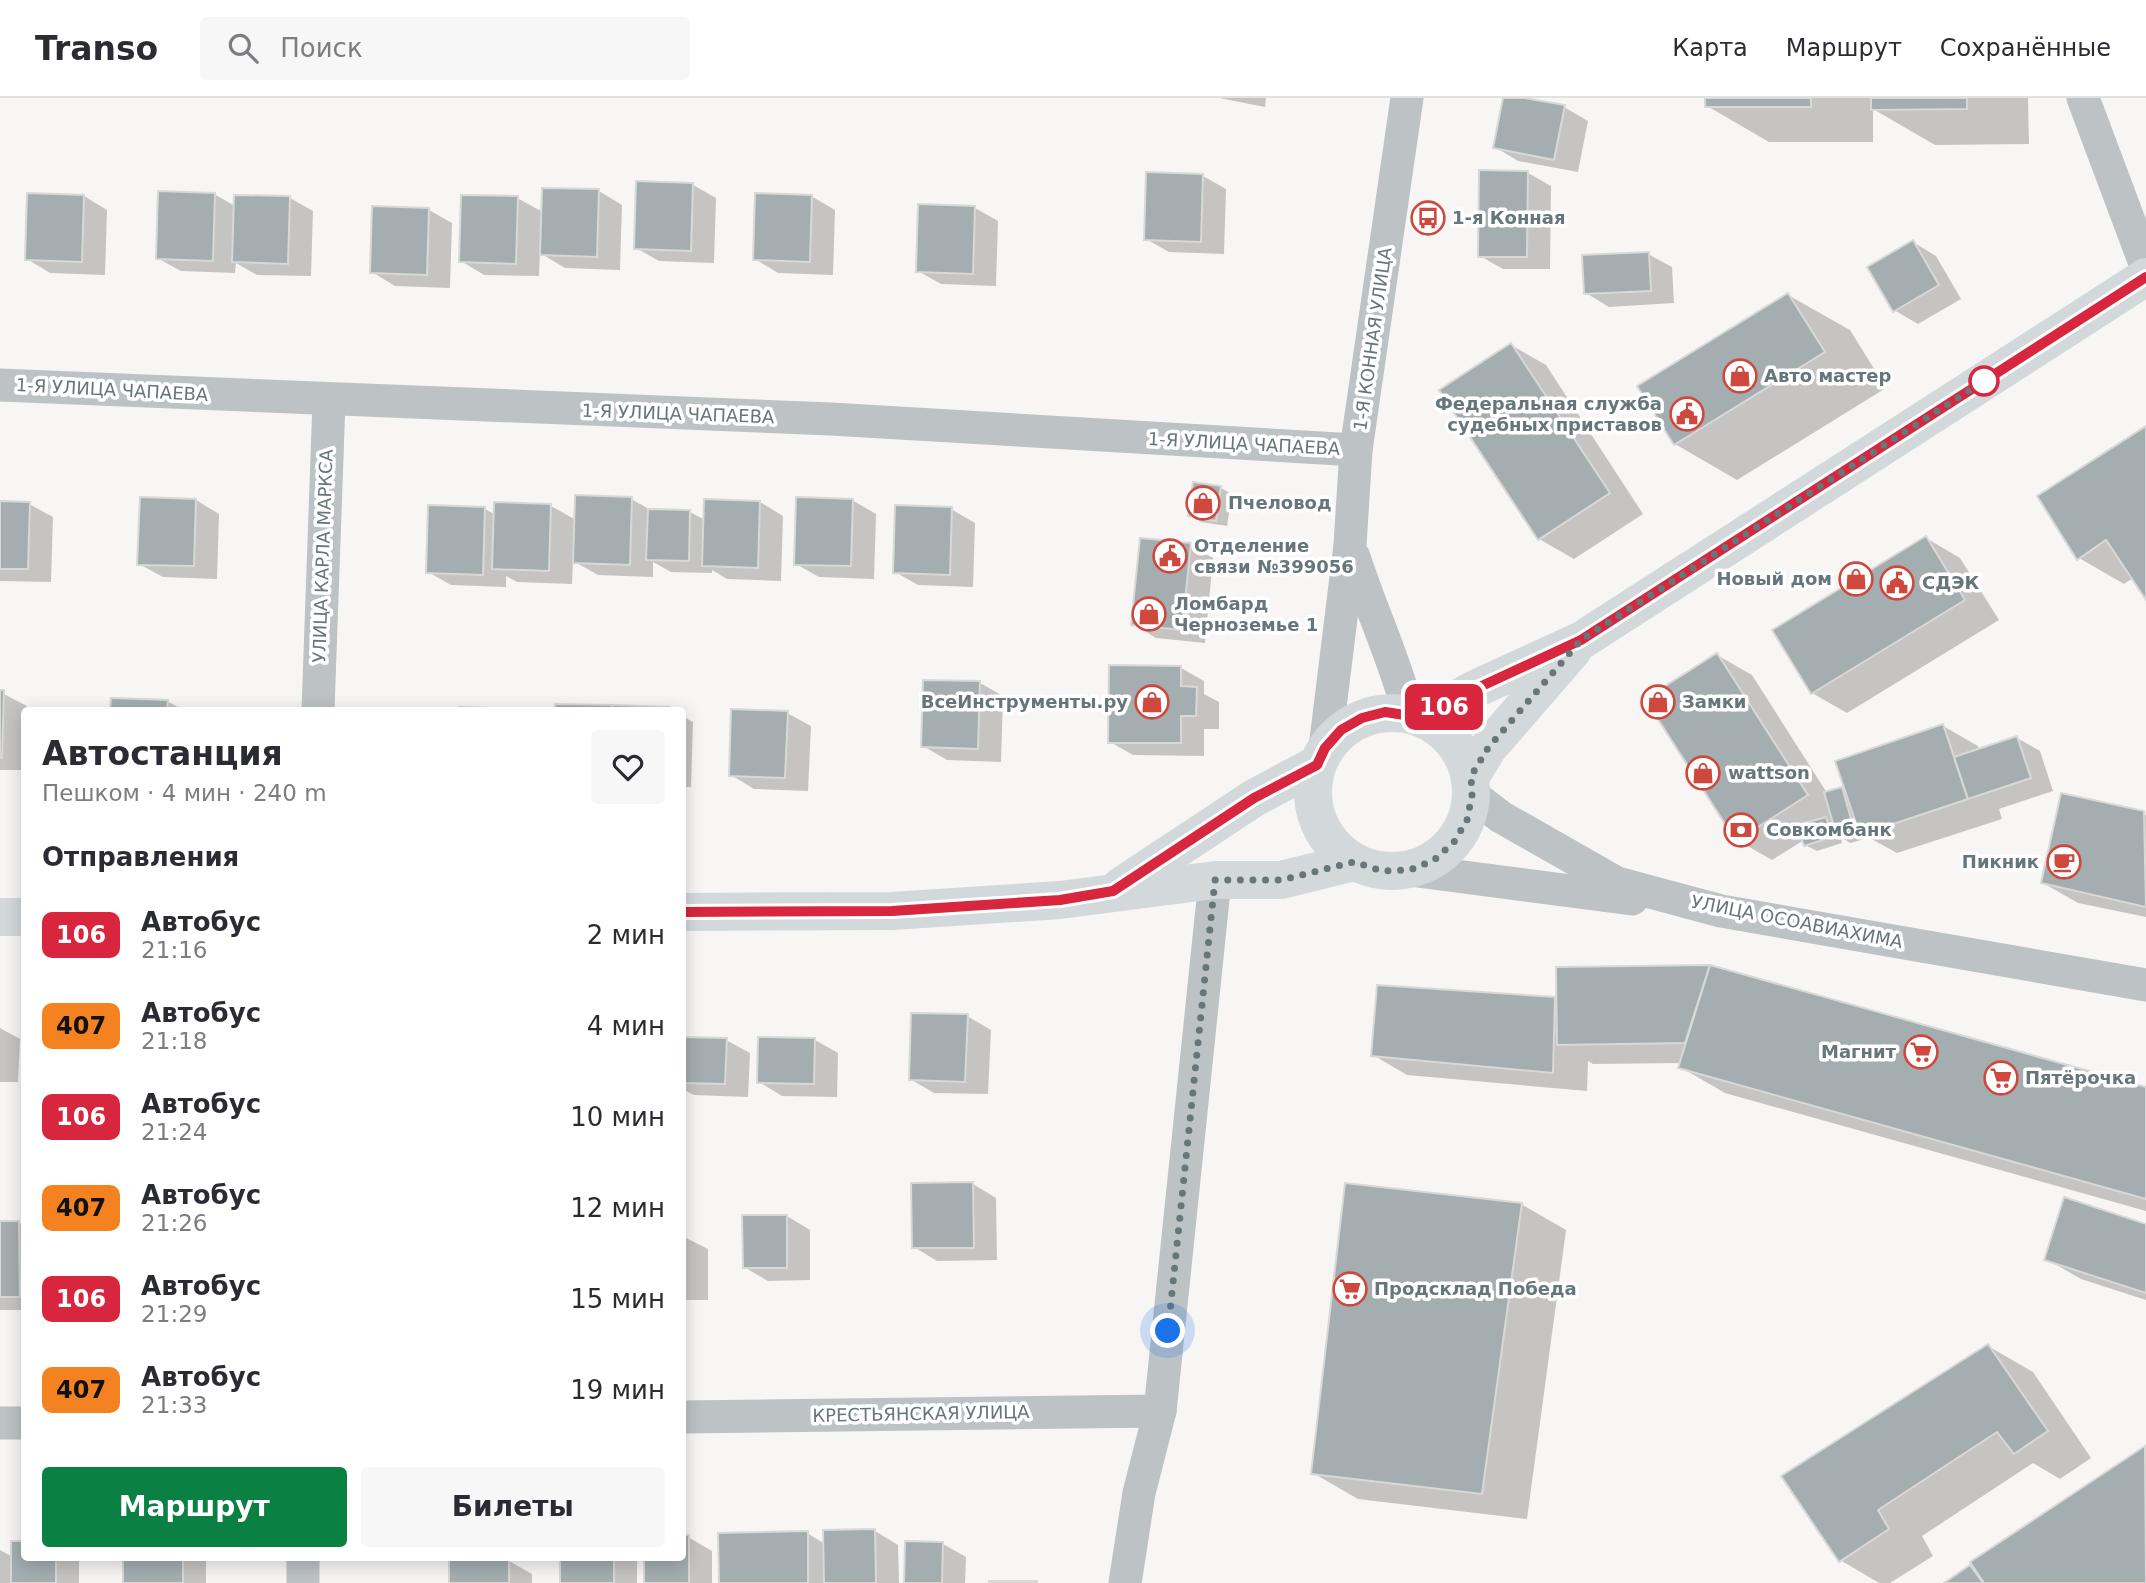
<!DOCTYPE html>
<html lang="ru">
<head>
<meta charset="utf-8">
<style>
	body { margin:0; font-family:"DejaVu Sans",sans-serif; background:#f7f7f7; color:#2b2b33; height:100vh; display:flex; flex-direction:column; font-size:26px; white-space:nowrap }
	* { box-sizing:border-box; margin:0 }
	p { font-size:23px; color:#7c7c81 }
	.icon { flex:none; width:38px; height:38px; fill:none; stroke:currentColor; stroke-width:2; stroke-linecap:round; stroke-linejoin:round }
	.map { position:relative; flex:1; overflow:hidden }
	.sheet { position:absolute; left:21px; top:609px; width:665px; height:854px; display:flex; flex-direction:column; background:#fff; border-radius:7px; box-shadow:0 4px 18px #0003 }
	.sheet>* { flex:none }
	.badge { padding:0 14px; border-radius:10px; font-size:24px; line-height:46px }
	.you { position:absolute; width:35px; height:35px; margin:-18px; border:5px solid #fff; border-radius:50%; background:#1a73e8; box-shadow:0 0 0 10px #1a73e833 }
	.map>.badge { position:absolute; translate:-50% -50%; box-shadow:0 0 0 4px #fff }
	h2 { padding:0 21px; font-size:26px; line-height:63px }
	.round { display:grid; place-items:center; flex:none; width:74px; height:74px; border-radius:7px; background:#f7f7f7 }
	.overview { display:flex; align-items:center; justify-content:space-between; height:119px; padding:0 21px }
	h1 { font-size:33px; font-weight:700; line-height:52px }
	.action { display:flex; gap:14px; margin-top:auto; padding:14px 21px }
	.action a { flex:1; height:80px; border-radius:7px; background:#0b8043; color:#fff; font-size:28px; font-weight:700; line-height:80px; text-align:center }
	.action a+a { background:#f7f7f7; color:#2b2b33 }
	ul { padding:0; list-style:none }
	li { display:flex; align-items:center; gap:21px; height:91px; padding:0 21px }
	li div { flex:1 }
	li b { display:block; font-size:26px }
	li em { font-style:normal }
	li .badge { min-width:77px; font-weight:700; text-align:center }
	header { display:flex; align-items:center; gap:42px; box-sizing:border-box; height:98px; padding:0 35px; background:#fff; border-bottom:2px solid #e1e1e2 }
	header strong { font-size:33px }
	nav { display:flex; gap:38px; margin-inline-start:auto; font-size:24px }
	.search { width:490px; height:63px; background:#f7f7f7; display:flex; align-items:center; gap:18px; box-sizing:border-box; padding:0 24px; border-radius:7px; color:#7c7c81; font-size:26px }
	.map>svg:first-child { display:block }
	.shadow { fill:#0003 }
	.building { fill:#a4adb0; stroke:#d8d8d7; stroke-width:2 }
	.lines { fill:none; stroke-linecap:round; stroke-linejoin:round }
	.street { stroke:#bdc2c4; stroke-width:33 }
	.secondary { stroke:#d3d8da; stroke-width:38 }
	.line-casing { stroke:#fff; stroke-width:16 }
	.line { stroke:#d7263d; stroke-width:10 }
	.walk { stroke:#66767b; stroke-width:7; stroke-dasharray:0 12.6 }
	.stop-dot { fill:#fff; stroke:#d7263d; stroke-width:3.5 }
	.labels { text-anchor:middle; stroke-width:7; stroke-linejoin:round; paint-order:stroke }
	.poi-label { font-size:18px; font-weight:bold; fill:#66767b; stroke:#fff; text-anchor:start }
	.street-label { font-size:18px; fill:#66767b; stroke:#fff }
</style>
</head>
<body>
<header>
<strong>Transo</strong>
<div class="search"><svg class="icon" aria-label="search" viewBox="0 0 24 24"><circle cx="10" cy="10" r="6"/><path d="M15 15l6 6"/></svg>Поиск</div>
<nav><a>Карта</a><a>Маршрут</a><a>Сохранённые</a></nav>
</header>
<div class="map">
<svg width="2146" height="1485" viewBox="0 0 2146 1485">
	<rect width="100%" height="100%" fill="#f7f6f4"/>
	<g class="shadow">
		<polygon points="1219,0 1266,0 1265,9"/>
		<polygon points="1505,0 1564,9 1588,23 1578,74 1518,63 1495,49"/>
		<polygon points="1707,0 2028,0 2029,46 1935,47 1873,11 1873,44 1769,44 1707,8"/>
		<polygon points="1528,75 1551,88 1550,171 1503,171 1480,158"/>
		<polygon points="1203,78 1226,91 1224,156 1169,154 1146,141"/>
		<polygon points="693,87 716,100 714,165 659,163 636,150"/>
		<polygon points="599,93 622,107 620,172 565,170 540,155 539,178 484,177 461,163 517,100 543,114"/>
		<polygon points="214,96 235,108 290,100 313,113 311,178 257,177 236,165 235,175 181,173 157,160"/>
		<polygon points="84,98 107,112 105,177 50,175 27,161"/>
		<polygon points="811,98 835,112 833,177 778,175 755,161"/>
		<polygon points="975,110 998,123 996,188 941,186 918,173"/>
		<polygon points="429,112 452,125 450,190 395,188 372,174"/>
		<polygon points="1913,144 1936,158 1961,201 1918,226 1894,212"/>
		<polygon points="1648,156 1672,169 1674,205 1609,209 1586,195"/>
		<polygon points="1788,197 1850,232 1886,290 1737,382 1675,346"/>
		<polygon points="1511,247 1546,267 1643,416 1574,461 1539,441"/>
		<polygon points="2146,330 2146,499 2133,480 2124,486 2079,460"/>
		<polygon points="1221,390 1232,396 1227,428 1201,424 1190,417"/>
		<polygon points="631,401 651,412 690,414 705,422 705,403 760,404 783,418 781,483 727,481 712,472 712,475 671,474 653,464 653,479 598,477 573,463 572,486 517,484 506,478 506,489 451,487 428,474 485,411 496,417 551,408 576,422"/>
		<polygon points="196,402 219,416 217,481 163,479 139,466"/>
		<polygon points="852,402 876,416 874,481 819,479 796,466"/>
		<polygon points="0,405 29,406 53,419 51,484 0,483"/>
		<polygon points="951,411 975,425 973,489 918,487 895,474"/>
		<polygon points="1926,440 1960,460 1999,522 1847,615 1812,595"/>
		<polygon points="1190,447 1213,460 1205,545 1156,540 1133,526"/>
		<polygon points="1717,557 1752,577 1827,695 1842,691 1848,694 1943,628 1978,648 1979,653 2017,640 2040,653 2053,693 1999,711 2002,721 1897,755 1864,737 1865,741 1850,745 1841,739 1842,745 1817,753 1805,747 1804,742 1772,762 1737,742"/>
		<polygon points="1181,570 1204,583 1204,596 1219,604 1219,631 1204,631 1204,658 1133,657 1110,644"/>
		<polygon points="980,585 1003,598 1001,664 947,662 923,648"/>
		<polygon points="0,594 27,608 24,612 24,672 0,672"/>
		<polygon points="113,602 167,603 183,612 112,612"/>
		<polygon points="556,607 670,611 673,612 556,612"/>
		<polygon points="787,615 811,628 808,693 754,691 731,677"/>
		<polygon points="682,618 693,624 691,689 682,689"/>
		<polygon points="2143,715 2146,717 2146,819 2078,805 2043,785"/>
		<polygon points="1710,869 2146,992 2146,1113 1725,995 1680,969 1682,965 1593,966 1588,963 1587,993 1407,977 1373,957 1554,901 1558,903 1558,871"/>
		<polygon points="967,918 991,932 988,996 934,995 910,981"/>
		<polygon points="0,930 20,941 18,984 0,984"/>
		<polygon points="682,940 726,942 750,955 748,999 694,997 682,991"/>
		<polygon points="815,942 838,955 837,999 782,998 759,984"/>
		<polygon points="973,1086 996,1100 997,1162 937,1163 914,1149 913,1087"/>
		<polygon points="1521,1106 1566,1132 1527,1421 1358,1401 1313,1375"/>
		<polygon points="787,1118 810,1132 810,1182 768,1183 744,1169"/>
		<polygon points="0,1124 19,1124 24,1128 24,1212 0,1212"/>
		<polygon points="2146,1127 2146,1202 2081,1181 2046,1161"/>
		<polygon points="682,1138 708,1151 708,1202 682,1202"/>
		<polygon points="1988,1248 2033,1274 2091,1360 2060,1381 2033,1365 1922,1438 1933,1458 1890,1485 1879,1485 1840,1462"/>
		<polygon points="2145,1350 2146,1485 1945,1485"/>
		<polygon points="875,1433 898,1447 899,1485 721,1485 807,1435 825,1446"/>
		<polygon points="688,1439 712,1453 712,1485 646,1485 646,1460 682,1460"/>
		<polygon points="13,1445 24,1445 24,1460 79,1460 79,1485 0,1485 0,1452 13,1459"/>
		<polygon points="943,1446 966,1459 965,1485 906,1485"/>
		<rect x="125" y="1460" width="81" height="25"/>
		<polygon points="561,1460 637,1460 637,1485 562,1485"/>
		<polygon points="509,1463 532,1476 532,1485 451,1485"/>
	</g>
	<g class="building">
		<polygon points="1503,0 1524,0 1565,7 1554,62 1493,50"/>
		<rect x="1705" y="0" width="106" height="9"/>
		<polygon points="1871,0 1967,0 1967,11 1871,12"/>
		<polygon points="1479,72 1528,73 1527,159 1478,159"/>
		<polygon points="1146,74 1203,76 1201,144 1144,142"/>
		<polygon points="636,83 693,85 691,153 634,151"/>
		<polygon points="542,90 599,91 597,159 540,157"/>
		<polygon points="158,93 215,95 213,163 156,161"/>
		<polygon points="27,95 84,97 82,164 25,162"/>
		<polygon points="755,95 812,97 810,164 753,162"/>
		<polygon points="234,97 290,98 288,166 232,164"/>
		<polygon points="461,97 518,98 516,166 459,164"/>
		<polygon points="918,106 975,108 973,176 916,174"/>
		<polygon points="372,108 429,110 427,177 370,175"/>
		<polygon points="1913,142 1939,187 1893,214 1867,169"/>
		<polygon points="1649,154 1651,193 1584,196 1582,157"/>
		<polygon points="1788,195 1825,254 1674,347 1637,288"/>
		<polygon points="1511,245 1610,395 1538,442 1439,292"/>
		<polygon points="2146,328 2146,502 2106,442 2077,462 2037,398"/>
		<polygon points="1193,384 1221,388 1216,423 1188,418"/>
		<polygon points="575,397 632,399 630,467 573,465"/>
		<polygon points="140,399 196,401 194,468 137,467"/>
		<polygon points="796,399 853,401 851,468 794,467"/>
		<polygon points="704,401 760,403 758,470 702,468"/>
		<polygon points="0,403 30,404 28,471 0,471"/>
		<polygon points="494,404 551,406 549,473 492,471"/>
		<polygon points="428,407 485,409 483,477 426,475"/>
		<polygon points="895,407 952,409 950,477 893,475"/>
		<polygon points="648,411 690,412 689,463 646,462"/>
		<polygon points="1926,438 1965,502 1811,596 1772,532"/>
		<polygon points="1140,440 1191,445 1182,532 1131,527"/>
		<polygon points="1717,555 1808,697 1736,743 1645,601"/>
		<polygon points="1109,567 1181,568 1181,588 1197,589 1196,618 1181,618 1181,645 1108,645"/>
		<polygon points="923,582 980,583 978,651 921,649"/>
		<polygon points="0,592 4,592 2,660 0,660"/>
		<polygon points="111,600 168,602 167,612 110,612"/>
		<polygon points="555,606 612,607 611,612 554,612"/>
		<polygon points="612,607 670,609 670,612 611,612"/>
		<polygon points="459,609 516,611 516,612 459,612"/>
		<polygon points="731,611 788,613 785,680 729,678"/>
		<polygon points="1943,626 1968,701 1860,737 1835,663"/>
		<polygon points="2017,638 2031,680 1968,701 1954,659"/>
		<polygon points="1842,689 1855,735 1837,739 1824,694"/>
		<polygon points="2061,695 2144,713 2146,809 2041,785"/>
		<polygon points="1826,719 1832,739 1804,748 1797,727"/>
		<polygon points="1710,867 1685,945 1557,947 1556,869"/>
		<polygon points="1710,867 2146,989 2146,1101 1678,970"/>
		<polygon points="1377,887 1555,899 1553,975 1371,958"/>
		<polygon points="911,915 968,916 965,984 909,982"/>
		<polygon points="682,939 727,940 725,986 682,985"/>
		<polygon points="758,939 815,940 814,986 757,985"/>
		<polygon points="973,1084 974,1150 912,1150 911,1085"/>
		<polygon points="1345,1085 1522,1105 1482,1396 1311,1376"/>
		<polygon points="2064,1099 2146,1126 2146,1195 2044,1162"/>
		<polygon points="742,1117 787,1117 787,1170 743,1170"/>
		<polygon points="0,1123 19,1123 20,1199 0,1199"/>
		<rect x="682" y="1136" width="3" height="53"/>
		<polygon points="1988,1246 2048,1333 2014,1356 1997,1334 1878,1412 1889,1431 1839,1464 1781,1378"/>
		<polygon points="2145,1348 2146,1485 1984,1485 1970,1464"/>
		<polygon points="875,1431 876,1485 824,1485 823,1432"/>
		<polygon points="808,1433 808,1485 719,1485 718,1435"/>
		<polygon points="682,1437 689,1437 689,1485 644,1485 644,1460 682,1460"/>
		<polygon points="11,1443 24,1443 24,1460 56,1460 56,1485 11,1485"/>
		<polygon points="905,1443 943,1444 942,1485 904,1485"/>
		<rect x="123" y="1460" width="60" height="25"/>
		<rect x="560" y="1460" width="54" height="25"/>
		<rect x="449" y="1461" width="60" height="24"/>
		<polygon points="1970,1467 1983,1485 1944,1485"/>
		<rect x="989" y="1483" width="48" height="2"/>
	</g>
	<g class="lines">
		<g class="street">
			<polyline points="2083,0 2146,168"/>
			<polyline points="0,287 831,321 1356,352"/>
			<path d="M 1354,459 C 1371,512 1395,562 1409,616"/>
			<polyline points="318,612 329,303"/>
			<polyline points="1325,650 1350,447 1356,352 1407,0"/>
			<polyline points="1472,697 1501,719 1617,785 1721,813 2146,887"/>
			<polyline points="1410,772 1632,801"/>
			<polyline points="682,1319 1160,1313"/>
			<polyline points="0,1325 24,1325"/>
			<polyline points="303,1485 303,1460"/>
			<polyline points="1125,1485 1139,1395 1160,1313 1215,782"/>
		</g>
		<g class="secondary">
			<circle cx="1392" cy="694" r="79"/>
			<polyline points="1425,620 1473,592 1582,542 2146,179"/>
			<polyline points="1471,678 1488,650 1573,552"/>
			<polyline points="1121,788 1254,700 1316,667"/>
			<polyline points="682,814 892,813 1060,802 1215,782 1281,782 1354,764"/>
			<polyline points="0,819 24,819"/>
		</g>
	</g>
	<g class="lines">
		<defs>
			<polyline id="line" points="682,814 892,813 1060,802 1113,793 1254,700 1317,667 1325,650 1341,632 1362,620 1385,614 1424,620 1473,592 1581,542 2146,179"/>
		</defs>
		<use href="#line" class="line-casing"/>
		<use href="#line" class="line"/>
		<polyline class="walk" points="1168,1233 1215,782 1281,782 1354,764 1382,773 1410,772 1434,762 1454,744 1467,722 1472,697 1471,678 1488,650 1581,542 1984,283"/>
	</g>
	<defs>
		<symbol id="bus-ring" viewBox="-11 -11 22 22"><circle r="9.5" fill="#fff" stroke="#ce483d" stroke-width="1.5"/><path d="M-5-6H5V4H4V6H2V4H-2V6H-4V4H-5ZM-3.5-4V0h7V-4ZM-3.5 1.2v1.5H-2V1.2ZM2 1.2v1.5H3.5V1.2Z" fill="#ce483d"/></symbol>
		<symbol id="shop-ring" viewBox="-11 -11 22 22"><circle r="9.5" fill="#fff" stroke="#ce483d" stroke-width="1.5"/><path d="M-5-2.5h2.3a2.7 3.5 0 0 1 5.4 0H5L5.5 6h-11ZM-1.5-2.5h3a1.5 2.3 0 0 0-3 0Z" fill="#ce483d"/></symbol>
		<symbol id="civic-ring" viewBox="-11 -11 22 22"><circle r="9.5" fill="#fff" stroke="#ce483d" stroke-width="1.5"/><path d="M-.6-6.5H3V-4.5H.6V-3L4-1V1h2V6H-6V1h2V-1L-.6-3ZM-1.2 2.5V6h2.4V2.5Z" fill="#ce483d"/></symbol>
		<symbol id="bank-ring" viewBox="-11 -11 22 22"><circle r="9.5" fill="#fff" stroke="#ce483d" stroke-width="1.5"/><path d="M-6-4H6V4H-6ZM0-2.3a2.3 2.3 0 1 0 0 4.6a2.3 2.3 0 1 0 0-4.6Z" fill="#ce483d"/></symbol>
		<symbol id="cafe-ring" viewBox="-11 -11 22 22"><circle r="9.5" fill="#fff" stroke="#ce483d" stroke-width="1.5"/><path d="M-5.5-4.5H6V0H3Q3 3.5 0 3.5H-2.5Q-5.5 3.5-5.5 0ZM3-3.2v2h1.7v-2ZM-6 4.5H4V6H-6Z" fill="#ce483d"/></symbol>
		<symbol id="supermarket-ring" viewBox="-11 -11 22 22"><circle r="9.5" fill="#fff" stroke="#ce483d" stroke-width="1.5"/><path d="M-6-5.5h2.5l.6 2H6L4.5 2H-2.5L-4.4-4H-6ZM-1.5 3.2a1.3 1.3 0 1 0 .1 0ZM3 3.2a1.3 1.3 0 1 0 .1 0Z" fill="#ce483d"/></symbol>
	</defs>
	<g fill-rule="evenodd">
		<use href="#bus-ring" x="1409" y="101" width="38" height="38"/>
		<use href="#shop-ring" x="1721" y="259" width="38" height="38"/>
		<use href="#civic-ring" x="1668" y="297" width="38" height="38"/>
		<use href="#shop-ring" x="1184" y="386" width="38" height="38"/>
		<use href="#civic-ring" x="1151" y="439" width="38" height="38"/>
		<use href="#shop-ring" x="1837" y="462" width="38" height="38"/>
		<use href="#civic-ring" x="1878" y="466" width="38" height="38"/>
		<use href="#shop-ring" x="1130" y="497" width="38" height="38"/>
		<use href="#shop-ring" x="1133" y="585" width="38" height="38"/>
		<use href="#shop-ring" x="1639" y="585" width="38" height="38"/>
		<use href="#shop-ring" x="1684" y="656" width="38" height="38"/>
		<use href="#bank-ring" x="1722" y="713" width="38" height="38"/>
		<use href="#cafe-ring" x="2045" y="745" width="38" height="38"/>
		<use href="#supermarket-ring" x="1902" y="935" width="38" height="38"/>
		<use href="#supermarket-ring" x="1982" y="961" width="38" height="38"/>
		<use href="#supermarket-ring" x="1331" y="1172" width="38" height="38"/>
	</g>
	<circle class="stop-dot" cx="1984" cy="283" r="14"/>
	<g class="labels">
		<g class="poi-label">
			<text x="1452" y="126">1-я Конная</text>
			<text x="1764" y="284">Авто мастер</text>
			<text x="1662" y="312" text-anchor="end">Федеральная служба<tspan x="1662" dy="21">судебных приставов</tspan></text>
			<text x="1228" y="411">Пчеловод</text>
			<text x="1194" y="454">Отделение<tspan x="1194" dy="21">связи №399056</tspan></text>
			<text x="1832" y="487" text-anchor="end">Новый дом</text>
			<text x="1922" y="491">СДЭК</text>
			<text x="1174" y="512">Ломбард<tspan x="1174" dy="21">Черноземье 1</tspan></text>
			<text x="1128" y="610" text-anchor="end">ВсеИнструменты.ру</text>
			<text x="1682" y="610">Замки</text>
			<text x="1728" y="681">wattson</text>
			<text x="1766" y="738">Совкомбанк</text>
			<text x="2039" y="770" text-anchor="end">Пикник</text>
			<text x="1896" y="960" text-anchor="end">Магнит</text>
			<text x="2025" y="986">Пятёрочка</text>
			<text x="1374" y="1197">Продсклад Победа</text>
		</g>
		<g class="street-label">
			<text transform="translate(1373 241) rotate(-82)" y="6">1-Я КОННАЯ УЛИЦА</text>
			<text transform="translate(112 292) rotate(3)" y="6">1-Я УЛИЦА ЧАПАЕВА</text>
			<text transform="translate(678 316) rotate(2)" y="6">1-Я УЛИЦА ЧАПАЕВА</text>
			<text transform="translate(1244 346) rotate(3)" y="6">1-Я УЛИЦА ЧАПАЕВА</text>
			<text transform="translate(323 458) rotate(-88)" y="6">УЛИЦА КАРЛА МАРКСА</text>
			<text transform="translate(1797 824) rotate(11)" y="6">УЛИЦА ОСОАВИАХИМА</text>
			<text transform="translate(921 1316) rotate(-1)" y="6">КРЕСТЬЯНСКАЯ УЛИЦА</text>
		</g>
	</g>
</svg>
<div class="you" style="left:1168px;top:1233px"></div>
<b class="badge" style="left:1444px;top:609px;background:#d7263d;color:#fff">106</b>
<section class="sheet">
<div class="overview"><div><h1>Автостанция</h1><p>Пешком · 4 мин · 240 m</p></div><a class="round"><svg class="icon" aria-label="heart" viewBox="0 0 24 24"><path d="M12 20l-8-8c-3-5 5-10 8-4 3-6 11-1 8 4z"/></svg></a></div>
<h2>Отправления</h2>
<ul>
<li><span class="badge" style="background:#d7263d;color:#fff">106</span><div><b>Автобус</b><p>21:16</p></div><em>2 мин</em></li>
<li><span class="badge" style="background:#f58220;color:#111">407</span><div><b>Автобус</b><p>21:18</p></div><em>4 мин</em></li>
<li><span class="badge" style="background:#d7263d;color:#fff">106</span><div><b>Автобус</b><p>21:24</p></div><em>10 мин</em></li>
<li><span class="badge" style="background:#f58220;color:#111">407</span><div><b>Автобус</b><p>21:26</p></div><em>12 мин</em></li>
<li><span class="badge" style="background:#d7263d;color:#fff">106</span><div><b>Автобус</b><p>21:29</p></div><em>15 мин</em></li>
<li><span class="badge" style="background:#f58220;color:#111">407</span><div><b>Автобус</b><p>21:33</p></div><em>19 мин</em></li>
</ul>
<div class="action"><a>Маршрут</a><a>Билеты</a></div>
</section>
</div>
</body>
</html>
